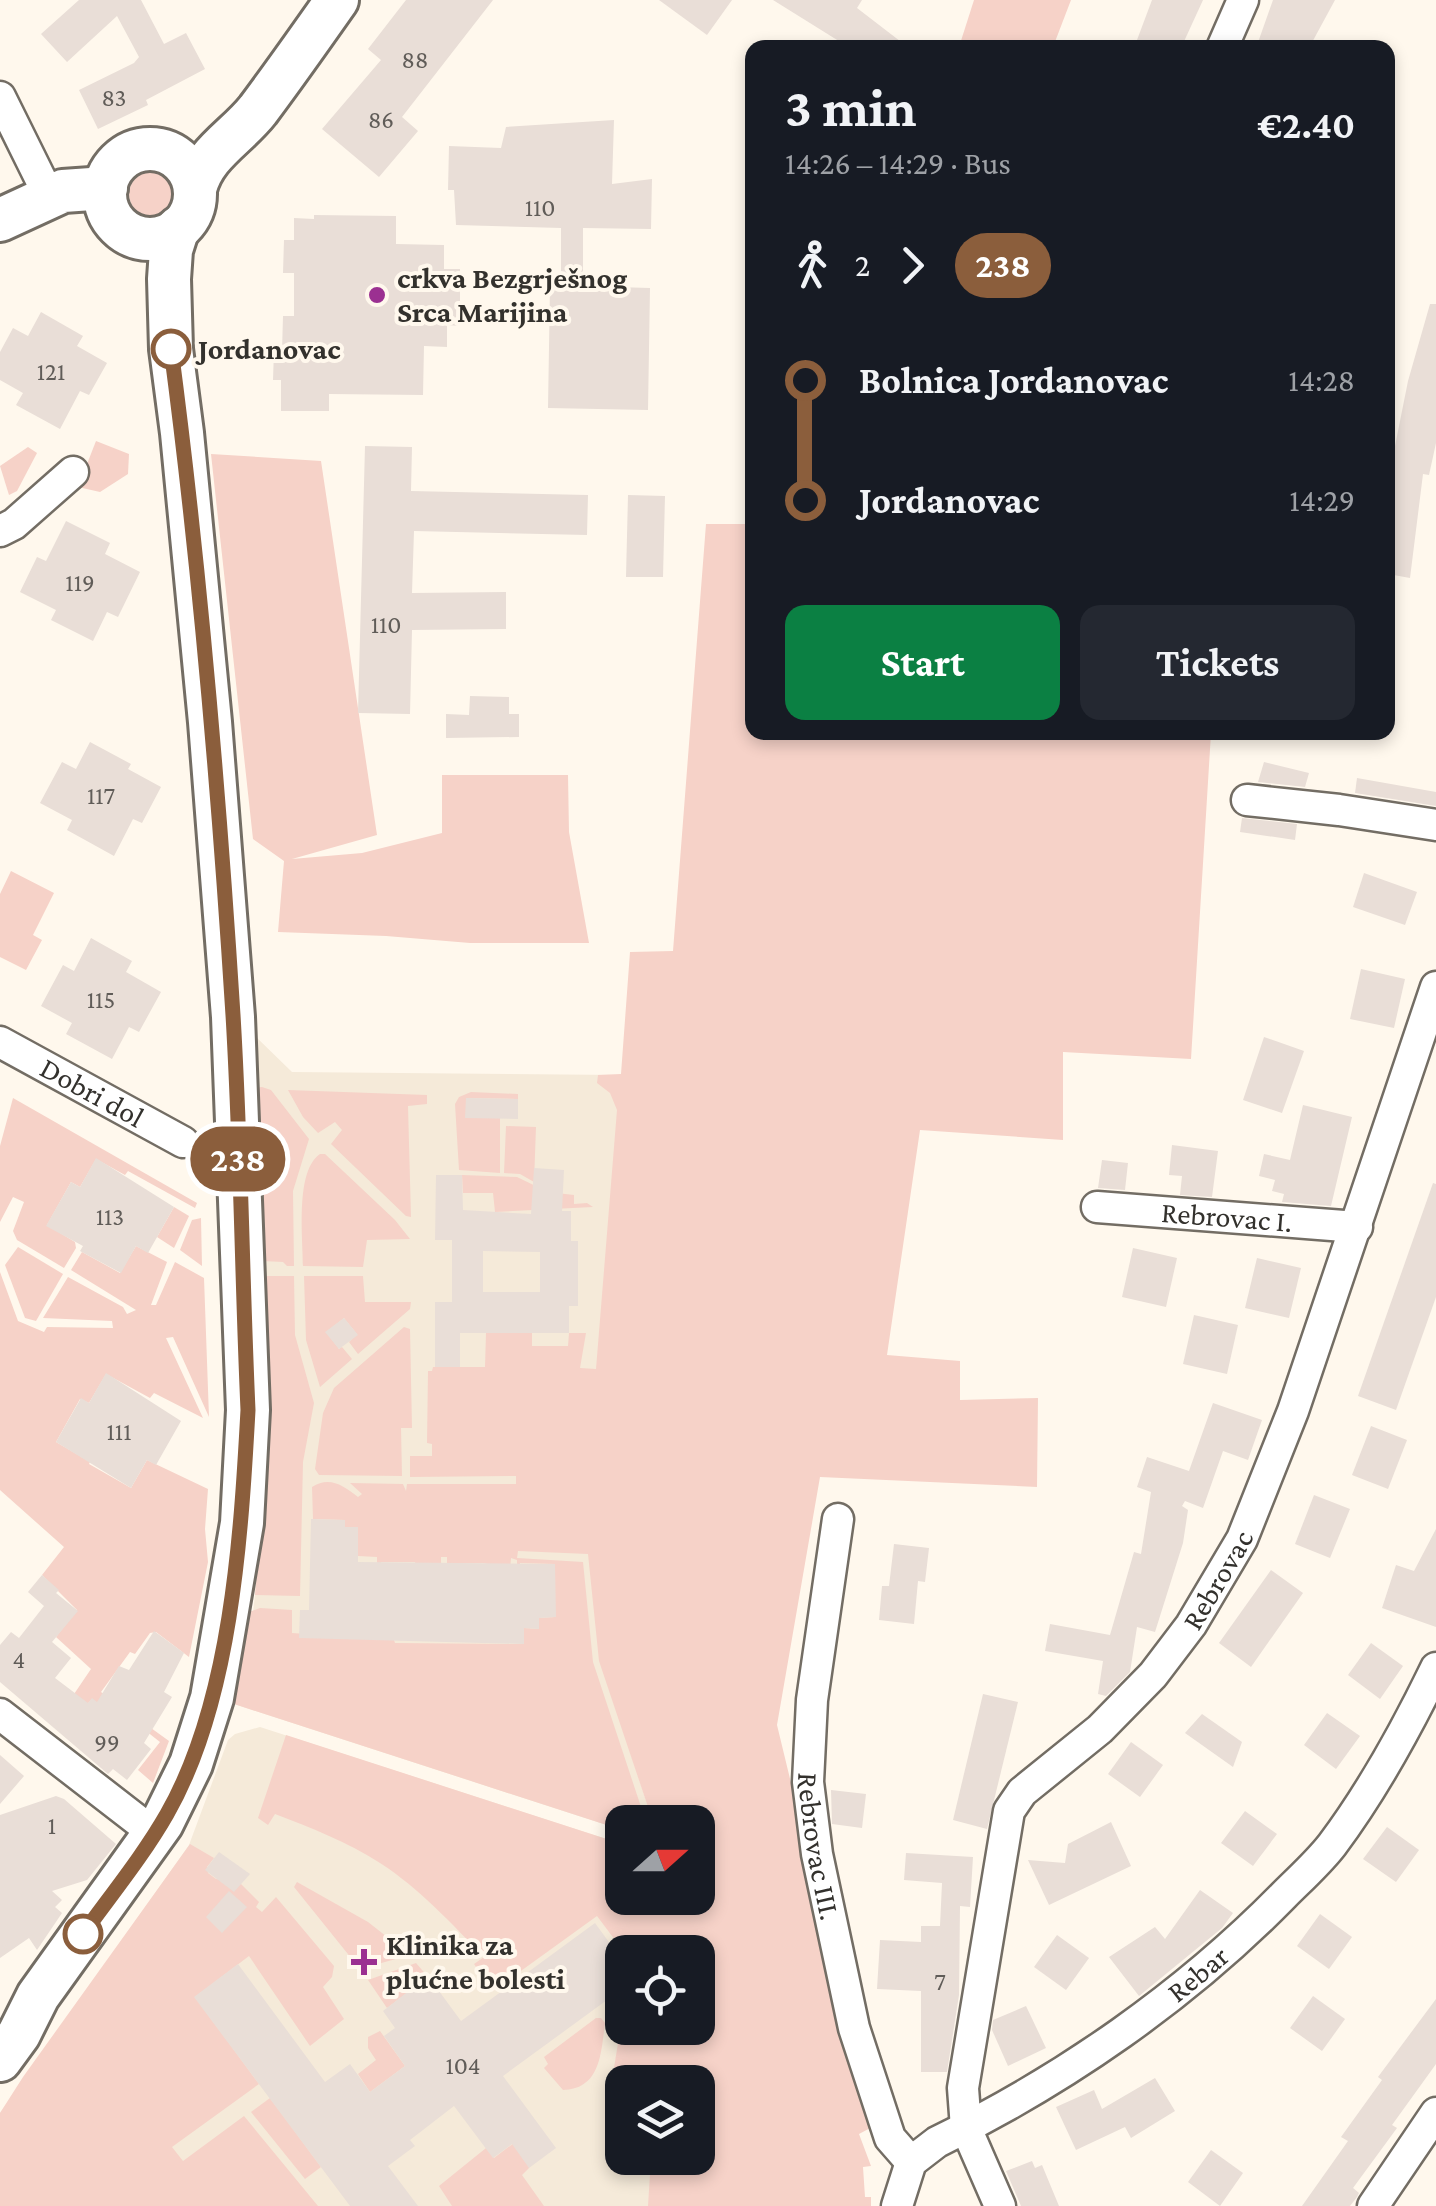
<!DOCTYPE html>
<html lang="en">
<head>
<meta charset="utf-8">
<style>
	body { margin:0; font-family:"Crimson Pro",serif; background:#242831; color:#f1f3f6; height:100vh; display:flex; flex-direction:column; font-size:38px; white-space:nowrap }
	* { box-sizing:border-box; margin:0 }
	p { font-size:32px; color:#9ea1a6 }
	.icon { flex:none; width:55px; height:55px; fill:none; stroke:currentColor; stroke-width:2; stroke-linecap:round; stroke-linejoin:round }
	.map { position:relative; flex:1; overflow:hidden }
	.details { position:absolute; left:745px; top:40px; width:650px; height:700px; display:flex; flex-direction:column; background:#171b24; border-radius:20px; box-shadow:0 5px 15px #0003 }
	.details>* { flex:none }
	.badge { padding:0 20px; border-radius:32px; font-size:35px; line-height:65px }
	.needle { width:65px; rotate:69deg }
	.fabs { position:absolute; left:605px; top:1805px; display:grid; gap:20px }
	.fabs a { display:grid; place-items:center; width:110px; height:110px; border-radius:20px; background:#171b24; box-shadow:0 5px 15px #0003; font-size:50px }
	.map>.badge { position:absolute; translate:-50% -50%; box-shadow:0 0 0 5px #fff }
	.legs { display:flex; align-items:center; gap:15px; height:110px; padding:0 40px; font-size:32px }
	.legs p { margin-inline-start:auto }
	.overview { display:flex; align-items:center; justify-content:space-between; height:170px; padding:0 40px }
	h1 { font-size:55px; font-weight:700; line-height:75px }
	.action { display:flex; gap:20px; margin-top:auto; padding:20px 40px }
	.action a { flex:1; height:115px; border-radius:20px; background:#0b8043; color:#fff; font-size:40px; font-weight:700; line-height:115px; text-align:center }
	.action a+a { background:#242831; color:#f1f3f6 }
	ul { padding:0 40px; list-style:none }
	li { display:flex; align-items:center; gap:35px; height:120px; font-size:38px }
	li i { display:grid; place-items:center; width:15px; height:100%; margin:0 12px; background:currentColor }
	li i::after { content:''; width:25px; height:25px; margin:-12px; border:8px solid; border-radius:50%; background:#171b24 }
	li p { margin-inline-start:auto }
	li:first-child i { background:linear-gradient(#0000 50%,currentColor 0) }
	li:last-child i { background:linear-gradient(currentColor 50%,#0000 0) }
	.map>svg:first-child { display:block }
	.built { fill:#f5ead9 }
	.green { fill:#f6d2c8 }
	.building { fill:#e9ded7; fill-rule:evenodd }
	.lines { fill:none; stroke-linecap:round; stroke-linejoin:round }
	.minor-casing { stroke:#736d64; stroke-width:35 }
	.secondary-casing { stroke:#736d64; stroke-width:48 }
	.minor { stroke:#fff; stroke-width:30 }
	.secondary { stroke:#fff; stroke-width:42 }
	.line-1-casing { stroke:#fff; stroke-width:22 }
	.line-1 { stroke:#8b5e3c; stroke-width:15 }
	.poi-dot { fill:#9b3091; stroke:#fff8ed; stroke-width:4 }
	.stop-1-dot { fill:#fff; stroke:#8b5e3c; stroke-width:5 }
	.labels { text-anchor:middle; stroke-width:8; stroke-linejoin:round; paint-order:stroke }
	.number-label { font-size:25px; fill:#605c58 }
	.poi-label { font-size:30px; font-weight:bold; fill:#33312d; stroke:#fff8ed; text-anchor:start }
	.stop-label { font-size:30px; font-weight:bold; fill:#33312d; stroke:#fff8ed; text-anchor:start }
	.street-label { font-size:30px; fill:#33312d; stroke:#fff8ed }
</style>
</head>
<body>
<div class="map">
<svg width="1436" height="2206" viewBox="0 0 1436 2206">
	<rect width="100%" height="100%" fill="#fff8ed"/>
	<g class="built">
		<polygon points="251,1032 292,1072 620,1075 619,1718 653,1822 622,1822 622,1830 234,1704 249,1612 253,1612 255,1595 267,1453"/>
		<polygon points="260,1727 622,1844 622,1898 667,1952 622,1952 622,2028 667,2082 622,2082 622,2158 673,2158 660,2206 0,2206 0,2113 189,1845 228,1740 235,1734"/>
	</g>
	<g class="green">
		<polygon points="974,0 1071,0 1053,47 959,47"/>
		<circle cx="152" cy="194" r="23"/>
		<polygon points="96,441 129,454 128,474 100,492 78,487"/>
		<polygon points="28,447 37,453 17,491 9,495 0,466"/>
		<polygon points="211,454 321,461 377,835 292,859 362,853 442,833 442,775 568,775 569,832 589,943 470,943 386,936 278,932 284,861 253,839"/>
		<path d="M 706,524 L 752,524 L 752,732 L 1211,733 L 1191,1059 L 1063,1052 L 1063,1140 L 920,1130 L 887,1355 L 960,1361 L 960,1400 L 1038,1398 L 1037,1487 L 820,1477 L 777,1725 L 874,2126 L 859,2134 L 871,2166 L 863,2167 L 865,2197 L 871,2197 L 871,2206 L 648,2206 L 651,2158 L 698,2158 L 698,2082 L 631,2082 L 629,2080 L 610,2092 L 622,2019 L 622,2028 L 698,2028 L 698,1952 L 624,1952 L 597,1916 L 493,1991 L 474,1964 L 484,1957 C 452,1924 419,1888 380,1863 C 348,1842 311,1828 275,1814 L 268,1825 L 258,1818 L 286,1735 L 622,1844 L 622,1898 L 698,1898 L 698,1822 L 653,1822 L 599,1661 L 588,1554 L 518,1551 L 517,1558 L 583,1562 L 593,1662 L 646,1822 L 622,1822 L 622,1830 L 234,1704 L 249,1612 L 260,1608 L 292,1610 L 292,1633 L 394,1640 L 395,1643 L 524,1644 L 524,1628 L 539,1629 L 539,1618 L 555,1617 L 555,1564 L 520,1563 L 520,1601 L 517,1601 L 517,1560 L 511,1558 L 510,1570 L 484,1563 L 451,1563 L 447,1602 L 447,1557 L 441,1557 L 441,1569 L 416,1569 L 415,1562 L 381,1562 L 377,1592 L 377,1557 L 358,1556 L 358,1527 L 345,1527 L 345,1520 L 313,1519 L 312,1487 C 329,1476 343,1485 358,1497 L 362,1494 L 350,1483 L 403,1484 L 406,1491 L 407,1484 L 516,1484 L 516,1476 L 410,1477 L 410,1456 L 432,1456 L 432,1444 L 427,1443 L 428,1371 L 432,1371 L 433,1367 L 485,1367 L 486,1333 L 532,1333 L 532,1346 L 568,1346 L 569,1333 L 586,1333 L 580,1368 L 596,1369 L 617,1110 L 610,1093 L 597,1083 L 598,1075 L 621,1074 L 630,952 L 673,951 Z"/>
		<polygon points="11,871 54,893 33,935 42,940 26,970 0,957 0,894"/>
		<polygon points="262,1087 271,1090 309,1139 293,1191 294,1266 287,1266 283,1262 262,1261 254,1088"/>
		<polygon points="288,1090 427,1095 427,1104 408,1106 411,1217 406,1216 331,1144 342,1130 335,1122 318,1133 303,1117"/>
		<polygon points="471,1092 518,1094 518,1099 466,1098 466,1118 500,1118 500,1173 459,1170 455,1104 459,1097"/>
		<polygon points="13,1098 197,1203 195,1208 128,1171 125,1175 96,1159 80,1187 71,1182 47,1225 75,1242 76,1248 64,1268 17,1240 13,1231 24,1202 13,1197 0,1222 0,1146"/>
		<polygon points="506,1126 536,1127 534,1182 520,1174 504,1173"/>
		<path d="M 320,1154 L 325,1154 L 395,1220 L 410,1239 L 367,1240 L 363,1267 L 303,1266 C 303,1236 295,1171 320,1154 Z"/>
		<polygon points="462,1175 517,1177 548,1192 574,1195 574,1204 587,1203 593,1207 495,1212 493,1193 463,1193"/>
		<polygon points="174,1207 189,1216 174,1248 157,1237"/>
		<polygon points="201,1218 202,1266 180,1250 192,1220"/>
		<polygon points="136,1246 167,1262 151,1305 156,1305 175,1262 204,1278 209,1417 173,1337 166,1338 203,1418 154,1393 150,1398 106,1374 89,1403 80,1399 56,1442 85,1459 98,1446 89,1464 131,1488 147,1460 208,1489 205,1529 208,1562 189,1657 156,1632 150,1633 135,1654 130,1652 101,1692 169,1741 153,1783 138,1770 160,1742 141,1727 133,1734 92,1699 82,1710 70,1700 91,1669 56,1637 77,1610 42,1575 64,1547 0,1490 0,1272 18,1321 44,1332 47,1327 113,1328 112,1321 43,1318 68,1277 123,1307 127,1314 136,1310 71,1270 82,1252 120,1273"/>
		<polygon points="18,1247 63,1274 36,1321 25,1318 5,1265"/>
		<polygon points="262,1276 294,1276 295,1335 314,1403 303,1462 300,1596 255,1595 267,1453"/>
		<polygon points="304,1276 363,1276 365,1302 411,1302 410,1309 358,1354 349,1342 357,1334 344,1318 326,1332 339,1349 342,1347 352,1359 320,1387 306,1340"/>
		<polygon points="404,1327 410,1329 412,1428 401,1428 402,1476 319,1475 315,1469 323,1413 334,1388"/>
		<polygon points="190,1844 214,1858 207,1867 208,1873 216,1879 238,1881 259,1902 256,1907 262,1912 276,1897 334,1966 332,1977 323,1987 344,2019 310,2046 249,1956 195,1997 259,2084 172,2147 183,2161 244,2116 318,2206 0,2206 0,2113 23,2077"/>
		<polygon points="297,1882 368,1922 410,1955 360,1969 294,1887"/>
		<polygon points="416,1963 428,1977 387,2008 368,1980"/>
		<path d="M 596,2018 L 601,2018 L 605,2023 C 601,2052 601,2089 563,2090 L 544,2068 L 548,2064 L 544,2057 Z"/>
		<polygon points="380,2031 405,2066 370,2092 358,2074 376,2060 368,2048 368,2037"/>
		<polygon points="270,2098 321,2167 305,2179 251,2112"/>
		<polygon points="523,2136 529,2168 522,2175 544,2206 452,2206 439,2186 486,2148 494,2158"/>
	</g>
	<g class="building">
		<polygon points="79,0 141,0 164,44 186,33 205,69 146,100 148,105 98,129 79,90 134,63 139,57 117,16 67,62 41,34"/>
		<polygon points="406,0 493,0 402,117 418,131 379,177 322,129 381,60 368,49"/>
		<polygon points="659,0 732,0 707,35"/>
		<polygon points="773,0 862,0 857,8 909,48 850,48"/>
		<polygon points="1152,0 1203,0 1181,48 1134,48"/>
		<polygon points="1273,0 1335,0 1309,48 1256,48"/>
		<polygon points="614,120 612,184 652,179 651,229 583,228 583,286 650,288 648,410 548,408 550,286 561,286 561,228 456,225 454,190 448,190 449,146 501,148 506,127"/>
		<polygon points="314,215 396,216 396,244 444,245 444,269 460,269 460,326 447,325 447,347 424,346 423,395 329,394 329,411 281,411 281,380 273,380 274,350 282,351 283,316 294,316 294,273 283,273 284,240 294,240 294,218 314,219"/>
		<polygon points="1430,304 1436,304 1436,443 1429,475 1423,474 1410,578 1388,574 1388,481 1408,381"/>
		<polygon points="41,312 83,336 77,346 107,363 89,395 80,391 60,429 16,405 23,393 0,380 0,352 13,328 28,336"/>
		<polygon points="365,446 412,447 411,491 588,495 587,535 414,531 412,593 506,592 506,629 412,630 410,714 358,713"/>
		<polygon points="628,495 665,496 663,577 626,577"/>
		<polygon points="66,521 110,543 105,554 140,572 118,617 107,612 93,641 51,620 56,610 20,592 37,557 46,561"/>
		<polygon points="470,696 509,697 509,714 519,714 519,737 446,738 446,714 469,715"/>
		<polygon points="90,742 131,764 128,769 161,787 142,823 133,819 114,856 67,830 72,820 40,803 62,762 76,769"/>
		<polygon points="1264,762 1309,773 1305,787 1258,782"/>
		<polygon points="1357,778 1436,792 1436,806 1355,793"/>
		<polygon points="1242,818 1297,824 1295,840 1240,832"/>
		<polygon points="1364,873 1417,892 1405,925 1353,907"/>
		<polygon points="91,938 132,961 126,972 161,992 139,1032 129,1027 112,1059 66,1034 72,1023 41,1006 63,965 74,971"/>
		<polygon points="1361,969 1405,979 1394,1028 1350,1019"/>
		<polygon points="1264,1037 1304,1051 1282,1113 1243,1100"/>
		<polygon points="466,1098 518,1099 518,1119 465,1118"/>
		<polygon points="1303,1105 1352,1117 1331,1206 1282,1202 1284,1194 1272,1191 1275,1180 1259,1176 1264,1154 1290,1160"/>
		<polygon points="1172,1145 1218,1151 1212,1197 1180,1195 1182,1176 1169,1175"/>
		<polygon points="96,1158 174,1207 148,1253 136,1246 121,1273 80,1251 83,1246 46,1226 71,1182 80,1187"/>
		<polygon points="1102,1160 1128,1163 1125,1190 1098,1188"/>
		<path d="M 534,1168 L 564,1170 L 562,1211 L 571,1211 L 571,1241 L 578,1241 L 578,1306 L 569,1306 L 569,1333 L 460,1333 L 460,1367 L 435,1367 L 435,1302 L 452,1302 L 452,1240 L 435,1240 L 436,1175 L 462,1175 L 463,1210 L 531,1214 ZM 483,1251 L 540,1252 L 540,1292 L 483,1292 Z"/>
		<polygon points="1433,1183 1436,1184 1436,1297 1396,1410 1358,1396"/>
		<polygon points="1133,1248 1177,1258 1166,1307 1122,1297"/>
		<polygon points="1257,1258 1301,1268 1289,1318 1245,1308"/>
		<polygon points="1194,1315 1238,1325 1227,1374 1183,1364"/>
		<polygon points="344,1318 358,1335 339,1349 325,1332"/>
		<polygon points="106,1373 181,1421 156,1465 147,1460 131,1488 56,1442 81,1398 89,1403"/>
		<polygon points="1213,1403 1262,1420 1248,1460 1223,1451 1203,1508 1185,1501 1182,1506 1188,1510 1183,1543 1155,1632 1137,1627 1130,1672 1106,1696 1098,1694 1103,1661 1045,1651 1050,1624 1110,1635 1134,1552 1141,1554 1151,1492 1137,1487 1147,1457 1189,1471"/>
		<polygon points="1371,1426 1407,1440 1388,1489 1352,1475"/>
		<polygon points="1314,1495 1350,1509 1330,1558 1295,1544"/>
		<polygon points="311,1519 345,1520 345,1527 358,1527 358,1562 555,1564 556,1617 539,1618 539,1629 524,1628 524,1644 299,1638 300,1610 309,1610"/>
		<polygon points="1436,1529 1436,1627 1382,1608 1396,1565 1414,1571"/>
		<polygon points="894,1544 929,1548 925,1582 918,1581 914,1624 879,1620 882,1586 889,1586"/>
		<polygon points="1271,1570 1303,1593 1251,1667 1219,1643"/>
		<polygon points="42,1575 59,1590 56,1593 78,1611 52,1642 71,1658 55,1678 88,1703 92,1698 97,1702 119,1666 129,1670 154,1631 184,1653 164,1692 172,1697 144,1743 151,1749 127,1780 113,1769 108,1774 0,1682 0,1645 11,1632 19,1638 44,1606 28,1592"/>
		<polygon points="1371,1643 1403,1666 1380,1699 1348,1675"/>
		<polygon points="983,1694 1018,1702 987,1829 953,1820"/>
		<polygon points="1327,1713 1360,1736 1336,1769 1304,1745"/>
		<polygon points="1202,1714 1242,1742 1233,1767 1185,1733"/>
		<polygon points="1131,1742 1163,1765 1140,1797 1108,1774"/>
		<polygon points="0,1755 24,1776 0,1804"/>
		<polygon points="831,1790 866,1794 862,1828 832,1824"/>
		<polygon points="56,1796 64,1799 116,1844 87,1880 52,1891 62,1900 55,1907 62,1913 37,1950 29,1938 0,1958 0,1815"/>
		<polygon points="1245,1811 1277,1834 1253,1866 1221,1843"/>
		<polygon points="1111,1822 1131,1866 1049,1905 1028,1860 1065,1863 1068,1844"/>
		<polygon points="1387,1827 1419,1850 1396,1882 1363,1859"/>
		<polygon points="219,1852 250,1874 234,1892 205,1870"/>
		<polygon points="906,1853 973,1857 970,1907 960,1906 959,1995 947,2072 921,2072 921,1991 877,1989 880,1940 921,1942 921,1926 940,1926 942,1883 904,1880"/>
		<polygon points="1200,1890 1233,1913 1222,1928 1139,1996 1109,1957 1155,1927 1165,1939"/>
		<polygon points="229,1891 247,1907 222,1933 206,1917"/>
		<polygon points="1320,1914 1352,1937 1329,1969 1297,1946"/>
		<polygon points="595,1923 622,1960 622,1989 503,2076 556,2148 529,2168 512,2144 493,2158 454,2106 410,2140 415,2146 388,2166 418,2206 350,2206 194,1997 238,1964 325,2082 350,2064 370,2092 405,2066 384,2036 395,2028 383,2011 428,1976 461,2021"/>
		<polygon points="1057,1935 1089,1958 1066,1990 1034,1967"/>
		<polygon points="1313,1996 1345,2019 1322,2051 1290,2028"/>
		<polygon points="1436,1999 1436,2064 1392,2125 1397,2128 1353,2188 1359,2193 1357,2197 1350,2206 1302,2206 1348,2141 1341,2137 1382,2080 1378,2077"/>
		<polygon points="1026,2006 1046,2048 1008,2066 992,2030 993,2020"/>
		<polygon points="1155,2078 1175,2111 1131,2138 1125,2127 1076,2150 1056,2107 1094,2090 1102,2109"/>
		<polygon points="1211,2150 1243,2173 1220,2206 1188,2182"/>
		<polygon points="1032,2161 1035,2168 1042,2165 1059,2206 1021,2206 1006,2171"/>
	</g>
	<g class="lines">
		<defs>
			<g id="minor">
				<polyline points="1222,48 1243,0"/>
				<polyline points="0,97 49,196"/>
				<polyline points="0,531 14,524 73,472"/>
				<polyline points="1247,800 1339,810 1436,825"/>
				<path id="s1" d="M 0,1042 L 183,1142"/>
				<path id="s2" d="M 1097,1207 L 1357,1227"/>
				<path id="s3" d="M 838,1519 L 812,1700 L 808,1782 L 817,1854 L 854,2028 L 890,2138 L 911,2162"/>
				<polyline points="0,1714 155,1834"/>
				<path id="s4" d="M 897,2206 L 911,2162 L 937,2142 C 1064,2080 1185,1996 1284,1895 C 1300,1879 1318,1863 1332,1845 C 1374,1789 1406,1730 1436,1668"/>
				<path id="s5" d="M 1000,2206 L 966,2128 L 963,2088 L 1009,1811 L 1022,1792 L 1100,1729 L 1153,1675 L 1191,1625 L 1242,1539 L 1293,1411 L 1436,987"/>
				<polyline points="1373,2206 1436,2113"/>
			</g>
			<g id="secondary">
				<circle cx="150" cy="194" r="45"/>
				<path d="M 195,189 C 204,153 236,138 258,110 C 285,74 311,37 337,0"/>
				<polyline points="0,220 63,191 106,188"/>
				<polyline points="0,2060 19,2034 38,1996 162,1823 191,1764 212,1698 242,1523 248,1410 233,1017 210,722 182,433 171,349 169,279 171,250 178,228"/>
			</g>
		</defs>
		<use href="#minor" class="minor-casing"/>
		<use href="#secondary" class="secondary-casing"/>
		<use href="#minor" class="minor"/>
		<use href="#secondary" class="secondary"/>
	</g>
	<g class="lines">
		<defs>
			<path id="line-1" d="M 83,1934 C 111,1895 143,1856 167,1814 C 231,1702 241,1538 248,1410 C 242,1279 241,1147 233,1015 C 219,793 200,569 171,349"/>
		</defs>
		<use href="#line-1" class="line-1-casing"/>
		<use href="#line-1" class="line-1"/>
	</g>
	<g class="poi-dot">
		<circle cx="377" cy="295" r="10"/>
		<path d="M359 1947h10v10h10v10h-10v10h-10v-10h-10v-10h10z"/>
	</g>
	<g class="stop-1-dot">
		<circle cx="171" cy="349" r="18"/>
		<circle cx="83" cy="1934" r="18"/>
	</g>
	<g class="labels">
		<g class="number-label">
			<text x="415" y="68">88</text>
			<text x="114" y="106">83</text>
			<text x="381" y="128">86</text>
			<text x="540" y="216">110</text>
			<text x="51" y="380">121</text>
			<text x="80" y="591">119</text>
			<text x="386" y="633">110</text>
			<text x="101" y="804">117</text>
			<text x="101" y="1008">115</text>
			<text x="110" y="1225">113</text>
			<text x="119" y="1440">111</text>
			<text x="19" y="1668">4</text>
			<text x="107" y="1751">99</text>
			<text x="52" y="1834">1</text>
			<text x="940" y="1990">7</text>
			<text x="463" y="2074">104</text>
		</g>
		<g class="poi-label">
			<text x="397" y="288">crkva Bezgrješnog<tspan x="397" dy="34">Srca Marijina</tspan></text>
			<text x="386" y="1955">Klinika za<tspan x="386" dy="34">plućne bolesti</tspan></text>
		</g>
		<g class="stop-label">
			<text x="198" y="359">Jordanovac</text>
		</g>
		<g class="street-label">
			<text dy="10" stroke="none"><textPath href="#s1" startOffset="105">Dobri dol</textPath></text>
			<text dy="10" stroke="none"><textPath href="#s2" startOffset="130">Rebrovac I.</textPath></text>
			<text dy="10" stroke="none"><textPath href="#s5" startOffset="720">Rebrovac</textPath></text>
			<text dy="10" stroke="none"><textPath href="#s3" startOffset="330">Rebrovac III.</textPath></text>
			<text dy="10" stroke="none"><textPath href="#s4" startOffset="390">Rebar</textPath></text>
		</g>
	</g>
</svg>
<div class="fabs">
<a><svg class="needle" viewBox="-14 -14 28 28"><path d="M0-13l5 13h-10z" fill="#e53935"/><path d="M0 13l5-13h-10z" fill="#9ea1a6"/></svg></a>
<a><svg class="icon" aria-label="locate" viewBox="0 0 24 24"><circle cx="12" cy="12" r="6"/><path d="M12 2v4M12 18v4M2 12h4M18 12h4"/></svg></a>
<a><svg class="icon" aria-label="layers" viewBox="0 0 24 24"><path d="M12 4l9 5-9 5-9-5zM3 14l9 5 9-5"/></svg></a>
</div>
<b class="badge" style="left:238px;top:1159px;background:#8b5e3c;color:#fff">238</b>
<section class="details">
<div class="overview"><div><h1>3 min</h1><p>14:26 – 14:29 · Bus</p></div><b>€2.40</b></div>
<div class="legs"><svg class="icon" aria-label="walk" viewBox="0 0 24 24"><circle cx="13" cy="4" r="2"/><path d="M13 8l-2 6 4 7M11 14l-3 7M7 12l3-4h3l4 4"/></svg>2<svg class="icon" aria-label="forward" viewBox="0 0 24 24"><path d="M9 5l7 7-7 7"/></svg><b class="badge" style="background:#8b5e3c;color:#fff">238</b></div>
<ul>
<li><i style="color:#8b5e3c"></i><b>Bolnica Jordanovac</b><p>14:28</p></li>
<li><i style="color:#8b5e3c"></i><b>Jordanovac</b><p>14:29</p></li>
</ul>
<div class="action"><a>Start</a><a>Tickets</a></div>
</section>
</div>
</body>
</html>
